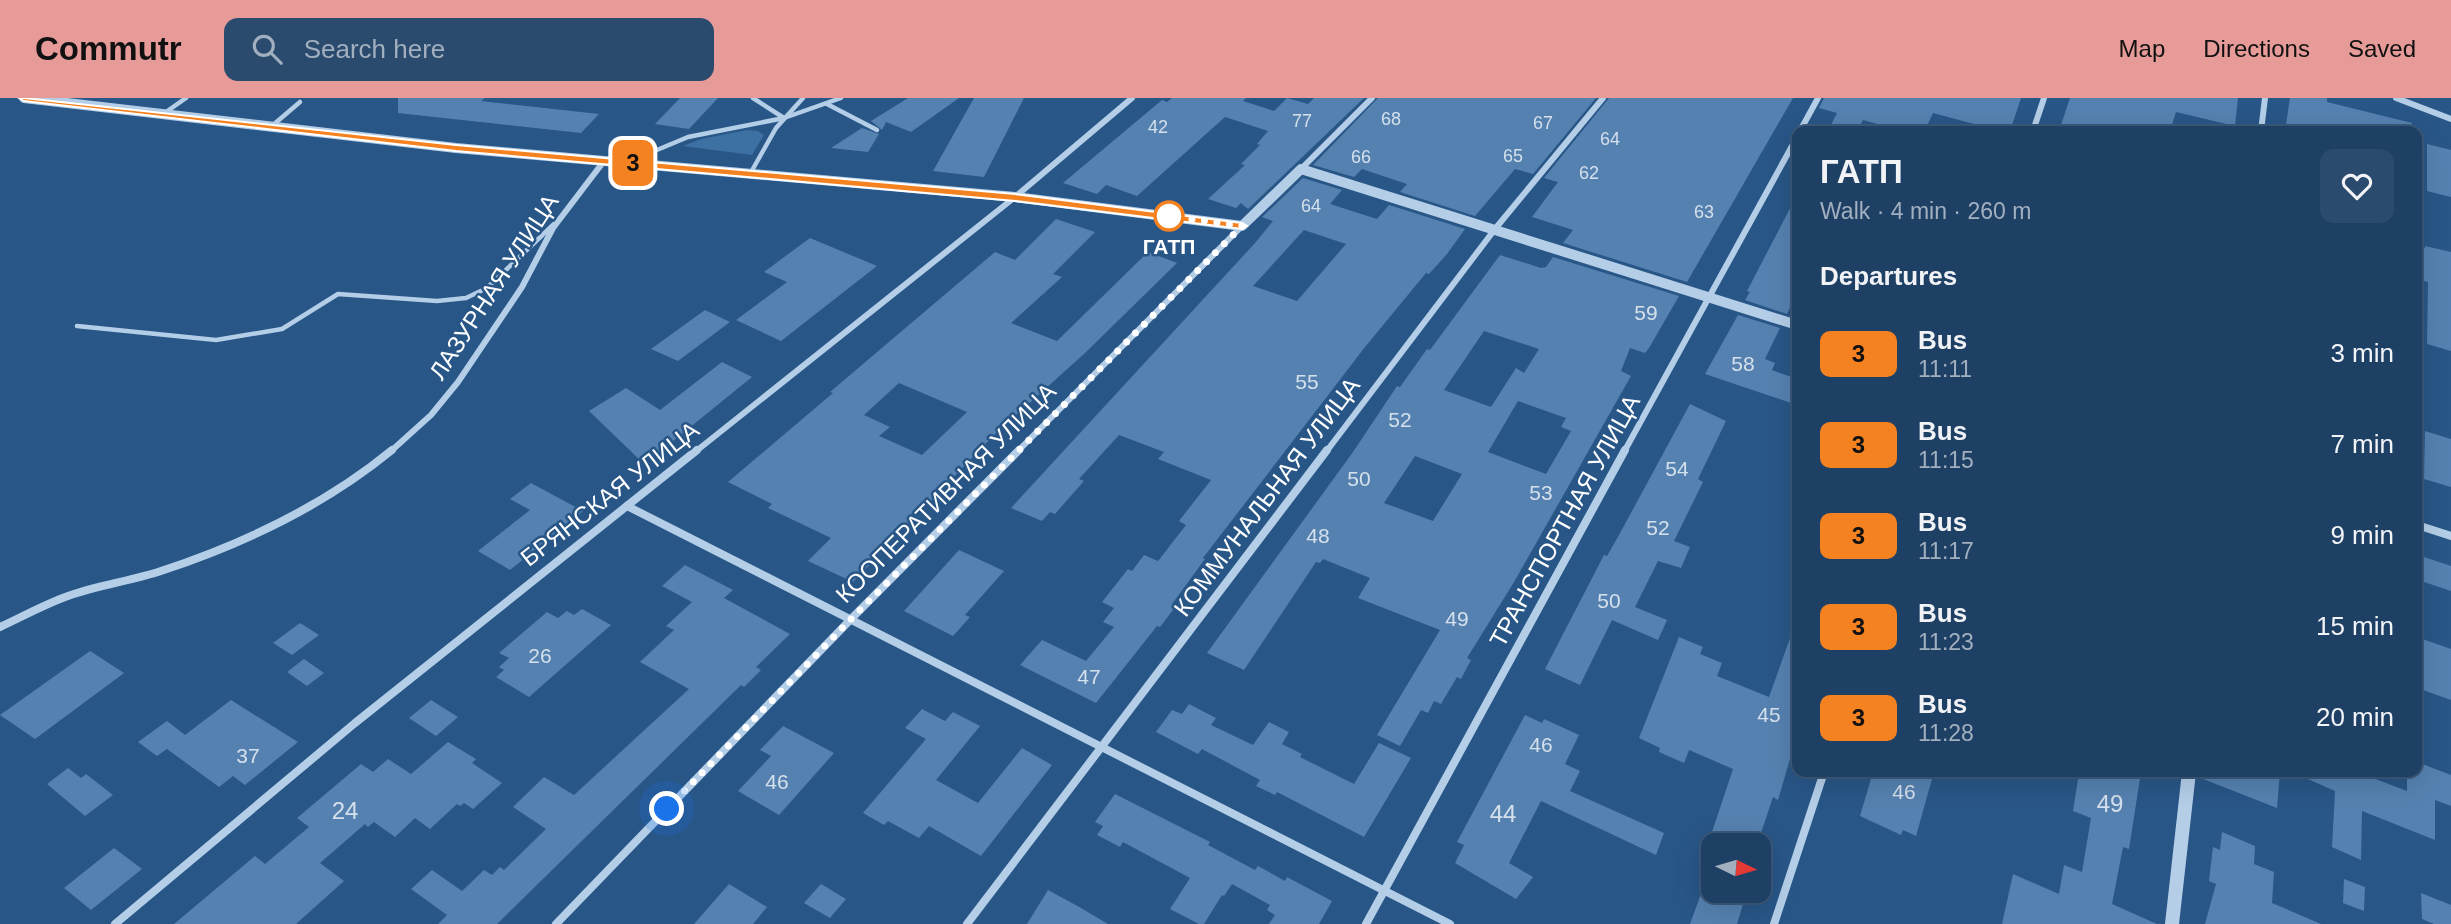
<!DOCTYPE html>
<html lang="en">
<head>
<meta charset="utf-8">
<style>
	body { margin:0; font-family:Arial,sans-serif; background:#2b4b6e; color:#f1f3f6; height:100vh; display:flex; flex-direction:column; font-size:26px; white-space:nowrap }
	* { box-sizing:border-box; margin:0 }
	p { font-size:23px; color:#a1afbf }
	.icon { flex:none; width:38px; height:38px; fill:none; stroke:currentColor; stroke-width:2; stroke-linecap:round; stroke-linejoin:round }
	.map { position:relative; flex:1; overflow:hidden }
	.details { position:absolute; left:1792px; top:28px; width:630px; height:651px; display:flex; flex-direction:column; background:#1e4065; border-radius:14px; box-shadow:0 7px 28px #0002,0 0 0 2px #3c5979 }
	.details>* { flex:none }
	.badge { padding:0 14px; border-radius:10px; font-size:24px; line-height:46px }
	.needle { width:46px; rotate:95deg }
	.fabs { position:absolute; left:1701px; top:735px; display:grid; gap:14px }
	.fabs a { display:grid; place-items:center; width:70px; height:70px; border-radius:14px; background:#1e4065; box-shadow:0 7px 28px #0002,0 0 0 2px #3c5979; font-size:35px }
	.you { position:absolute; width:35px; height:35px; margin:-18px; border:5px solid #fff; border-radius:50%; background:#1a73e8; box-shadow:0 0 0 10px #1a73e833 }
	.map>.badge { position:absolute; translate:-50% -50%; box-shadow:0 0 0 4px #fff }
	h2 { padding:0 28px; font-size:26px; line-height:63px }
	.round { display:grid; place-items:center; flex:none; width:74px; height:74px; border-radius:14px; background:#2b4b6e }
	.overview { display:flex; align-items:center; justify-content:space-between; height:119px; padding:0 28px }
	h1 { font-size:33px; font-weight:700; line-height:52px }
	ul { padding:0; list-style:none }
	li { display:flex; align-items:center; gap:21px; height:91px; padding:0 28px }
	li div { flex:1 }
	li b { display:block; font-size:26px }
	li em { font-style:normal }
	li .badge { min-width:77px; font-weight:700; text-align:center }
	header { display:flex; align-items:center; gap:42px; box-sizing:border-box; height:98px; padding:0 35px; background:#e69b98; color:#111 }
	header strong { font-size:33px }
	nav { display:flex; gap:38px; margin-inline-start:auto; font-size:24px }
	.search { width:490px; height:63px; background:#2b4b6e; display:flex; align-items:center; gap:18px; box-sizing:border-box; padding:0 24px; border-radius:14px; color:#a1afbf; font-size:26px }
	.map>svg:first-child { display:block }
	.green { fill:#3d70a3 }
	.building { fill:#5581b0; fill-rule:evenodd }
	.lines { fill:none; stroke-linecap:round; stroke-linejoin:round }
	.service { stroke:#b4cee8; stroke-width:4.5 }
	.minor-far1 { stroke:#b4cee8; stroke-width:6 }
	.minor { stroke:#b4cee8; stroke-width:8 }
	.tertiary-far1 { stroke:#b4cee8; stroke-width:10 }
	.tertiary { stroke:#b4cee8; stroke-width:14 }
	.line { fill:#f58220; stroke:#fff; stroke-width:2 }
	.walk { stroke:#fff; stroke-width:7; stroke-dasharray:0 12.6 }
	.stop-dot { fill:#fff; stroke:#f58220; stroke-width:3.5 }
	.labels { text-anchor:middle; stroke-width:5; stroke-linejoin:round; paint-order:stroke }
	.far-number-label { font-size:18px; fill:#d4e0eb }
	.far-stop-label { font-size:21px; font-weight:bold; fill:#fff; stroke:#285687 }
	.number-label { font-size:21px; fill:#d4e0eb }
	.street-label { font-size:24px; fill:#fff; stroke:#285687 }
	.near-number-label { font-size:24px; fill:#d4e0eb }
</style>
</head>
<body>
<header>
<strong>Commutr</strong>
<div class="search"><svg class="icon" aria-label="search" viewBox="0 0 24 24"><circle cx="10" cy="10" r="6"/><path d="M15 15l6 6"/></svg>Search here</div>
<nav><a>Map</a><a>Directions</a><a>Saved</a></nav>
</header>
<div class="map">
<svg width="2451" height="826" viewBox="0 0 2451 826">
	<rect width="100%" height="100%" fill="#285687"/>
	<polygon class="green" points="747,32 758,33 764,37 752,57 683,48 701,41"/>
	<g class="building">
		<polygon points="398,0 485,0 481,3 599,16 581,35 398,15"/>
		<polygon points="680,0 718,0 689,31 655,26"/>
		<polygon points="908,0 959,0 911,34 886,24 882,32 871,23"/>
		<polygon points="974,0 1024,0 984,79 933,73"/>
		<polygon points="1172,0 1246,0 1243,3 1274,13 1287,0 1308,6 1314,0 1364,0 1248,111 1241,105 1236,110 1208,101 1245,67 1241,66 1260,47 1257,46 1268,33 1225,19 1137,98 1106,87 1097,96 1063,85 1162,2 1167,4"/>
		<polygon points="1378,0 1596,0 1533,76 1515,71 1475,118 1400,94 1407,86 1362,71 1354,79 1313,67"/>
		<polygon points="1609,0 1793,0 1687,184 1563,145 1573,132 1532,119 1558,84 1544,80"/>
		<polygon points="1824,0 2021,0 2010,33 1971,33 1974,26 1933,15 1926,30 1910,26 1907,32 1903,33 1863,22 1857,33 1845,33 1830,29 1837,15 1819,10"/>
		<polygon points="2070,0 2238,0 2235,28 2176,14 2170,33 2059,33"/>
		<polygon points="2290,0 2327,0 2327,4 2412,25 2411,33 2285,33"/>
		<polygon points="862,30 879,36 868,54 831,50"/>
		<polygon points="2427,46 2451,52 2451,99 2427,93"/>
		<path d="M 1303,80 L 1342,92 L 1330,106 L 1377,121 L 1389,107 L 1465,131 L 1447,156 L 1429,176 L 1426,175 L 1365,249 L 1203,460 L 1205,461 L 1172,506 L 1176,508 L 1160,529 L 1157,528 L 1096,605 L 1020,567 L 1042,542 L 1086,563 L 1114,529 L 1103,524 L 1114,510 L 1102,504 L 1128,471 L 1132,473 L 1144,457 L 1158,463 L 1186,427 L 1179,423 L 1211,382 L 1158,361 L 1164,354 L 1119,337 L 1079,381 L 1084,383 L 1055,416 L 1050,414 L 1042,423 L 1011,410 L 1255,145 L 1273,123 L 1262,119 ZM 1304,132 L 1346,146 L 1297,203 L 1253,188 Z"/>
		<polygon points="1797,97 1797,209 1791,207 1787,216 1745,202 1750,194 1747,193"/>
		<path d="M 1056,121 L 1095,134 L 1053,176 L 1062,179 L 1011,225 L 1057,243 L 1148,154 L 1177,165 L 1085,255 L 994,337 L 853,484 L 808,463 L 831,440 L 768,410 L 772,406 L 728,384 L 833,295 L 830,294 L 995,154 L 1015,162 ZM 899,285 L 967,314 L 922,357 L 879,338 L 890,329 L 864,317 Z"/>
		<polygon points="810,140 877,168 781,243 736,222 787,184 764,174"/>
		<polygon points="2417,148 2425,150 2425,148 2451,154 2451,253 2427,246 2428,184 2417,181"/>
		<path d="M 1500,157 L 1541,170 L 1546,169 L 1553,159 L 1679,198 L 1649,250 L 1645,255 L 1630,250 L 1621,273 L 1631,278 L 1514,484 L 1467,560 L 1471,562 L 1461,581 L 1457,579 L 1441,606 L 1434,603 L 1428,615 L 1421,612 L 1400,648 L 1377,637 L 1440,532 L 1358,500 L 1370,480 L 1323,461 L 1320,465 L 1316,464 L 1244,572 L 1207,555 L 1353,354 L 1397,288 L 1400,289 L 1427,251 L 1430,252 ZM 1484,233 L 1539,251 L 1524,275 L 1516,270 L 1491,309 L 1444,292 ZM 1518,303 L 1566,320 L 1561,329 L 1571,333 L 1546,376 L 1488,354 ZM 1415,358 L 1462,376 L 1433,423 L 1384,405 Z"/>
		<polygon points="705,212 730,224 678,263 651,251"/>
		<polygon points="1738,217 1780,230 1765,261 1775,265 1772,272 1797,281 1797,307 1705,276"/>
		<polygon points="722,264 752,279 657,356 642,364 589,313 626,290 660,312"/>
		<polygon points="1690,306 1726,323 1698,381 1703,384 1674,443 1690,449 1681,470 1658,463 1635,509 1667,522 1658,542 1612,522 1580,587 1545,571 1604,457 1607,458 1619,437"/>
		<polygon points="2425,333 2451,341 2451,389 2424,381"/>
		<polygon points="531,385 583,413 510,472 478,453 530,412 510,401"/>
		<polygon points="959,452 1004,473 965,517 970,519 953,538 904,513"/>
		<polygon points="2421,458 2451,468 2451,493 2421,483"/>
		<polygon points="685,467 733,492 724,500 790,536 756,569 761,572 744,589 741,587 497,826 438,826 447,817 411,791 432,772 462,793 484,772 492,777 500,769 504,772 546,731 513,709 544,679 574,697 689,591 640,564 674,532 666,528 692,504 662,488"/>
		<polygon points="582,511 611,527 529,599 496,579 504,572 499,569 509,560 499,555 547,514 558,520 567,513 574,517"/>
		<polygon points="300,525 319,537 292,557 273,545"/>
		<polygon points="1794,529 1797,529 1797,637 1778,702 1773,699 1757,747 1716,747 1720,737 1712,734 1733,671 1689,652 1684,665 1659,654 1660,650 1639,640 1679,539 1703,549 1700,556 1722,565 1717,578 1769,599"/>
		<polygon points="2417,539 2451,551 2451,602 2417,590"/>
		<polygon points="90,553 124,575 35,641 0,617"/>
		<polygon points="304,561 324,575 307,588 287,574"/>
		<polygon points="231,602 298,644 245,687 233,678 219,689 167,651 157,658 138,644 167,623 185,637"/>
		<polygon points="431,602 458,619 436,638 409,620"/>
		<polygon points="1189,606 1216,620 1211,627 1253,647 1269,624 1289,634 1282,646 1302,656 1300,659 1354,686 1379,645 1411,660 1364,739 1277,694 1275,697 1256,688 1260,682 1202,651 1198,656 1156,634 1172,612 1182,616"/>
		<polygon points="922,611 945,623 953,614 980,628 936,682 978,705 1022,650 1052,667 981,758 929,728 919,740 888,723 884,727 863,715 926,641 905,630"/>
		<polygon points="1525,617 1542,625 1544,621 1579,637 1565,666 1580,673 1570,693 1664,735 1656,757 1541,703 1509,765 1533,779 1516,801 1455,765 1464,747 1457,744"/>
		<polygon points="783,628 834,655 779,717 738,693 771,658 760,652"/>
		<polygon points="448,644 476,661 472,665 502,685 473,711 464,705 460,708 457,706 430,731 415,720 395,739 374,724 368,729 365,726 320,765 344,783 296,826 174,826 255,758 265,766 309,729 297,720 361,666 373,674 388,661 411,676"/>
		<polygon points="2417,664 2451,677 2451,708 2435,702 2435,742 2362,713 2361,762 2332,749 2335,693 2292,674 2357,674 2407,693 2407,674 2417,674"/>
		<polygon points="68,670 81,680 86,676 113,697 85,718 47,686"/>
		<polygon points="1873,674 1914,674 1932,681 1916,738 1903,732 1901,737 1860,718"/>
		<polygon points="2101,674 2141,674 2129,751 2123,749 2112,806 2157,826 2002,826 2013,776 2059,796 2064,767 2082,774 2091,720 2073,713 2079,675 2100,680"/>
		<polygon points="2198,674 2280,674 2277,710 2198,679"/>
		<polygon points="1115,696 1210,744 1208,747 1255,772 1258,768 1285,783 1287,779 1332,803 1319,826 1269,826 1275,817 1267,812 1270,807 1232,786 1224,798 1222,797 1204,826 1199,826 1170,811 1190,780 1123,744 1120,749 1097,737 1103,728 1095,724"/>
		<polygon points="2222,734 2255,748 2254,766 2274,774 2272,805 2321,826 2205,826 2216,786 2209,783 2213,749 2220,752"/>
		<polygon points="114,750 142,771 91,812 64,790"/>
		<polygon points="2344,781 2365,789 2364,813 2343,805"/>
		<polygon points="729,786 767,809 753,826 694,826"/>
		<polygon points="821,786 846,801 830,820 804,805"/>
		<polygon points="1048,792 1081,810 1108,826 1027,826"/>
		<polygon points="1702,793 1747,793 1737,826 1690,826"/>
		<polygon points="2421,795 2451,807 2451,826 2434,826 2422,821"/>
	</g>
	<g class="lines">
		<g class="service">
			<polyline points="753,0 784,20"/>
			<polyline points="827,6 877,32"/>
			<polyline points="166,14 186,0"/>
			<polyline points="273,27 300,4"/>
			<polyline points="633,62 688,39 784,20 841,0"/>
			<polyline points="750,76 776,30 803,0"/>
			<polyline points="77,228 216,242 282,231 338,196 437,203 466,200 487,190 554,126"/>
		</g>
		<g class="minor-far1">
			<polyline points="2396,0 2451,21"/>
			<polyline points="1800,33 1818,0"/>
			<polyline points="2033,33 2044,0"/>
			<polyline points="2261,33 2265,0"/>
			<polyline points="1301,71 1372,0"/>
			<polyline points="390,354 431,317 458,284 522,189 553,130 604,63"/>
			<polyline points="695,354 1015,99 1132,0"/>
			<polyline points="1017,354 1242,128"/>
			<polyline points="1326,354 1495,131 1603,0"/>
			<polyline points="1624,354 1797,39"/>
		</g>
		<g class="minor">
			<polyline points="627,408 1450,826"/>
			<polyline points="2417,427 2451,438"/>
			<path d="M 0,529 C 22,519 45,506 68,498 C 98,487 131,483 161,473 C 243,446 325,407 392,352"/>
			<polyline points="115,826 355,625 697,352"/>
			<polyline points="556,826 852,520 1019,352"/>
			<polyline points="967,826 1327,352"/>
			<polyline points="1366,826 1625,352"/>
			<polyline points="1774,826 1824,674"/>
		</g>
		<polyline class="tertiary-far1" points="24,0 456,50 1015,99 1242,128 1301,71 1797,227"/>
		<polyline class="tertiary" points="2172,826 2189,674"/>
	</g>
	<polygon class="line" points="19,0 24,0 456,47 1015,96 1242,125 1247,128 1242,131 1015,103 456,53 24,3"/>
	<g class="lines">
		<polyline class="walk" points="667,711 852,520 1242,128 1169,118"/>
	</g>
	<circle class="stop-dot" cx="1169" cy="118" r="14"/>
	<g class="labels">
		<g class="far-number-label">
			<text x="1391" y="27">68</text>
			<text x="1302" y="29">77</text>
			<text x="1543" y="31">67</text>
			<text x="1158" y="35">42</text>
			<text x="1610" y="47">64</text>
			<text x="1513" y="64">65</text>
			<text x="1361" y="65">66</text>
			<text x="1589" y="81">62</text>
			<text x="1311" y="114">64</text>
			<text x="1704" y="120">63</text>
		</g>
		<g class="far-stop-label">
			<text x="1169" y="156">ГАТП</text>
		</g>
		<g class="number-label">
			<text x="1646" y="222">59</text>
			<text x="1743" y="273">58</text>
			<text x="1307" y="291">55</text>
			<text x="1400" y="329">52</text>
			<text x="1677" y="378">54</text>
			<text x="1359" y="388">50</text>
			<text x="1541" y="402">53</text>
			<text x="1658" y="437">52</text>
			<text x="1318" y="445">48</text>
			<text x="1609" y="510">50</text>
			<text x="1457" y="528">49</text>
			<text x="540" y="565">26</text>
			<text x="1089" y="586">47</text>
			<text x="1769" y="624">45</text>
			<text x="1541" y="654">46</text>
			<text x="248" y="665">37</text>
			<text x="777" y="691">46</text>
			<text x="1904" y="701">46</text>
		</g>
		<g class="street-label">
			<text transform="translate(494 189) rotate(-57)" y="8">ЛАЗУРНАЯ УЛИЦА</text>
			<text transform="translate(946 395) rotate(-45)" y="8">КООПЕРАТИВНАЯ УЛИЦА</text>
			<text transform="translate(610 396) rotate(-38)" y="8">БРЯНСКАЯ УЛИЦА</text>
			<text transform="translate(1267 399) rotate(-53)" y="8">КОММУНАЛЬНАЯ УЛИЦА</text>
			<text transform="translate(1565 423) rotate(-61)" y="8">ТРАНСПОРТНАЯ УЛИЦА</text>
		</g>
		<g class="near-number-label">
			<text x="2110" y="714">49</text>
			<text x="345" y="721">24</text>
			<text x="1503" y="724">44</text>
		</g>
	</g>
</svg>
<div class="fabs">
<a><svg class="needle" viewBox="-14 -14 28 28"><path d="M0-13l5 13h-10z" fill="#e53935"/><path d="M0 13l5-13h-10z" fill="#a1afbf"/></svg></a>
</div>
<div class="you" style="left:667px;top:711px"></div>
<b class="badge" style="left:633px;top:65px;background:#f58220;color:#111">3</b>
<section class="details">
<div class="overview"><div><h1>ГАТП</h1><p>Walk · 4 min · 260 m</p></div><a class="round"><svg class="icon" aria-label="heart" viewBox="0 0 24 24"><path d="M12 20l-8-8c-3-5 5-10 8-4 3-6 11-1 8 4z"/></svg></a></div>
<h2>Departures</h2>
<ul>
<li><span class="badge" style="background:#f58220;color:#111">3</span><div><b>Bus</b><p>11:11</p></div><em>3 min</em></li>
<li><span class="badge" style="background:#f58220;color:#111">3</span><div><b>Bus</b><p>11:15</p></div><em>7 min</em></li>
<li><span class="badge" style="background:#f58220;color:#111">3</span><div><b>Bus</b><p>11:17</p></div><em>9 min</em></li>
<li><span class="badge" style="background:#f58220;color:#111">3</span><div><b>Bus</b><p>11:23</p></div><em>15 min</em></li>
<li><span class="badge" style="background:#f58220;color:#111">3</span><div><b>Bus</b><p>11:28</p></div><em>20 min</em></li>
</ul>
</section>
</div>
</body>
</html>
